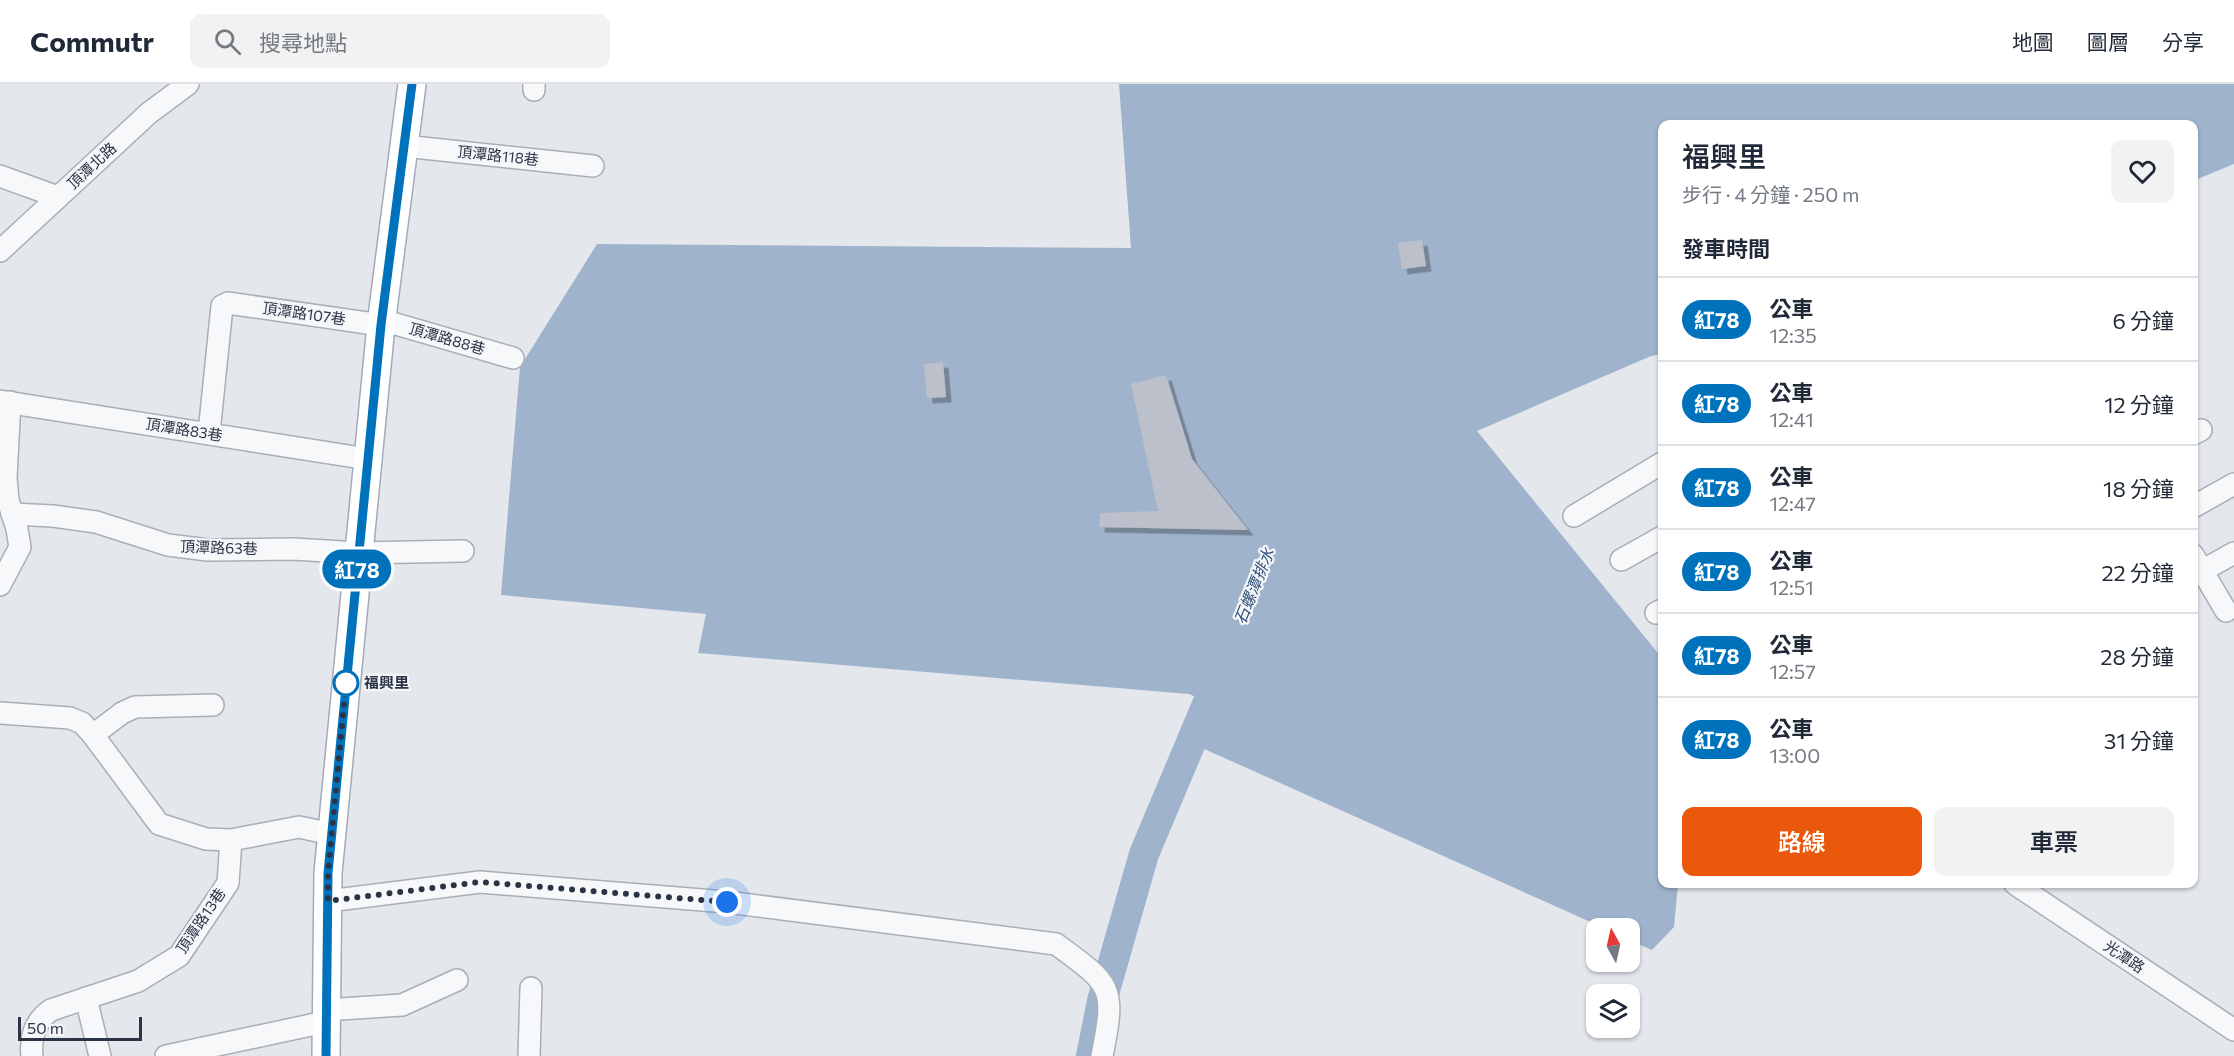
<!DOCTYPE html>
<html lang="zh-TW">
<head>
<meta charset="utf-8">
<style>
	body { margin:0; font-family:Commissioner,"Noto Sans TC",sans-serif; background:#f2f2f3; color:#1f2937; height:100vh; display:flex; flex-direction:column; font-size:22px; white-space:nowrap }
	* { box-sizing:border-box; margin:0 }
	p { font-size:20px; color:#747a83 }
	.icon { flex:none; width:33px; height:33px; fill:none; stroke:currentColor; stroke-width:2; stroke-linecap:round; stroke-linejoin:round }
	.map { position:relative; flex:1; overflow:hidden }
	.details { position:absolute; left:1658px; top:36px; width:540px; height:768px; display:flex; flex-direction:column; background:#fff; border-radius:12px; box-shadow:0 2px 4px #0004 }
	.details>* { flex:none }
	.badge { padding:0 12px; border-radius:20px; font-size:21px; line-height:39px }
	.needle { width:39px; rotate:352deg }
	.tools { position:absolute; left:1586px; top:834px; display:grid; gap:12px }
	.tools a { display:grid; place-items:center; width:54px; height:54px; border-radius:12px; background:#fff; box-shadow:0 2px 4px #0004; font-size:30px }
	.scale { position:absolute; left:18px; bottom:15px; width:124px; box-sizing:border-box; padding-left:6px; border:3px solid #2b3445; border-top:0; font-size:16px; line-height:21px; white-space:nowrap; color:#2b3445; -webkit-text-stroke:4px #f4f6f9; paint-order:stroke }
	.you { position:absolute; width:30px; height:30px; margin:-15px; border:4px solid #fff; border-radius:50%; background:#1a73e8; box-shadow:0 0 0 9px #1a73e833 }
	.map>.badge { position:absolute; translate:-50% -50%; box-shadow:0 0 0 3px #fff }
	h2 { padding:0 24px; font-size:22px; line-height:54px }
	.round { display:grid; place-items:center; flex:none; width:63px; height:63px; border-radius:12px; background:#f2f2f3 }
	.headline { display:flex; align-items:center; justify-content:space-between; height:102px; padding:0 24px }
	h1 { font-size:28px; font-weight:600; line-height:45px }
	.primary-button { display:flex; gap:12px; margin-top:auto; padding:12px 24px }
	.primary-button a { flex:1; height:69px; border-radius:12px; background:#ea580c; color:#fff; font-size:24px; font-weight:600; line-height:69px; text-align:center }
	.primary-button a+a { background:#f2f2f3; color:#1f2937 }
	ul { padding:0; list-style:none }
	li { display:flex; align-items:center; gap:18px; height:84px; padding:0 24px; border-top:2px solid #e0e1e3 }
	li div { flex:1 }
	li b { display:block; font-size:22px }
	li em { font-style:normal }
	li .badge { min-width:66px; font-weight:700; text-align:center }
	header { display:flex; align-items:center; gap:36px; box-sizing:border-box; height:84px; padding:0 30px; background:#fff; border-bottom:2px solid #e0e1e3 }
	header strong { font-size:28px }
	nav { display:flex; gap:33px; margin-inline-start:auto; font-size:21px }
	.search { width:420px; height:54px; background:#f2f2f3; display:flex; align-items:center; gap:15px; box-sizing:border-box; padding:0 21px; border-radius:12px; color:#747a83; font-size:22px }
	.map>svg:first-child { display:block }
	.water { fill:#9fb4cc }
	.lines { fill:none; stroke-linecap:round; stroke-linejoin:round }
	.river { stroke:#9fb4cc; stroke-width:30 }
	.building { fill:#bbc0ca; filter:url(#shadow) }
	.minor-casing { stroke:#a9aeb7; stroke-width:24 }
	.major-casing { stroke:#a3abb8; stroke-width:30 }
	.minor { stroke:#f7f8fa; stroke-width:21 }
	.major { stroke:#fff; stroke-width:27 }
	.line-casing { stroke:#fff; stroke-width:14 }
	.line { stroke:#0072bc; stroke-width:9 }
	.walk { stroke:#2b3445; stroke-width:6; stroke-dasharray:0 10.8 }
	.stop-dot { fill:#fff; stroke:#0072bc; stroke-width:3 }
	.labels { text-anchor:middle; stroke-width:4.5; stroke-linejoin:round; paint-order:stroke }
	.street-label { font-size:15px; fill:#2b3445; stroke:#f4f6f9 }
	.stop-label { font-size:15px; font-weight:bold; fill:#2b3445; stroke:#f4f6f9; text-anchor:start }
	.water-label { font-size:16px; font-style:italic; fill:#34527a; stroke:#f4f6f9 }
</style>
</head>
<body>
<header>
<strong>Commutr</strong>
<div class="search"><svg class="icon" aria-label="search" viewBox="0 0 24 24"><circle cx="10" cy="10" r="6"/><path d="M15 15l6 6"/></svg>搜尋地點</div>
<nav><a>地圖</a><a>圖層</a><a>分享</a></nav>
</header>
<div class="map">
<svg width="2234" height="972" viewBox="0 0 2234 972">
	<defs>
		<filter id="shadow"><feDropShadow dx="5.5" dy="5.5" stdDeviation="0" flood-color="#0004"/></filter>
	</defs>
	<rect width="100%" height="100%" fill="#e4e7ec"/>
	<polygon class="water" points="1119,0 2234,0 2234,80 2193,97 2193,40 1662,40 1662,270 1651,272 1477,347 1662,574 1662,800 1678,800 1674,843 1652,866 1629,856 1629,844 1604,844 1202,664 1219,623 1189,610 698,569 706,530 501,511 520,283 597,160 1131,164"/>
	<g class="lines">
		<polyline class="river" points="1091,972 1102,917 1144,770 1224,580"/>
	</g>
	<g class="building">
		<polygon points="1422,156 1426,182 1402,185 1398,159"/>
		<polygon points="943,278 946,313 927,314 924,280"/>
		<polygon points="1166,291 1192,375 1248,446 1099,443 1100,429 1158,427 1131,300"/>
	</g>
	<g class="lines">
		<defs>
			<g id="minor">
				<polyline points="534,6 534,0"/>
				<polyline points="404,62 593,82"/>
				<polyline points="0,92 58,113"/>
				<polyline points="0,167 149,29 188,0"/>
				<polyline points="382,236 513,274"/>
				<polyline points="0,317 368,375"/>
				<polyline points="209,349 222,222 228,219 381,241"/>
				<polyline points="2193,350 2201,346"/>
				<polyline points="2193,423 2234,400"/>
				<polyline points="12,430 53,432 96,438 168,461 208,466 293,465 359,469 463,467"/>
				<polyline points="1574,432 1662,379"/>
				<polyline points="2193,471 2226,527"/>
				<polyline points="1621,476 1662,453"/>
				<polyline points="2193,492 2234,469"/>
				<polyline points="0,501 20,463 17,445 8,416 6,394 10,318"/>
				<polyline points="1656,529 1662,526"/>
				<polyline points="0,629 70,634 82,639 93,651 159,740 206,755 231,756 299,743 331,750"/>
				<polyline points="93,651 122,629 135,623 213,621"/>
				<polyline points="2015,800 2234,946"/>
				<path d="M 328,817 L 480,798 L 727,818 L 1056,860 C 1112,901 1116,902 1102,972"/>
				<polyline points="86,914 100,972"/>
				<polyline points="325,926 402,921 457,896"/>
				<path d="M 32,972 C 30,953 35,937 51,926 L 138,897 L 179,872 L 228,799 L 231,756"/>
				<polyline points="166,972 325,938"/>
				<polyline points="529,972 531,904"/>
			</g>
			<polyline id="major" points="326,972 328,789 381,241 412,0"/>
		</defs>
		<use href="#minor" class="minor-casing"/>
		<use href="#major" class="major-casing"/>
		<use href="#minor" class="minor"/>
		<use href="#major" class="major"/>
	</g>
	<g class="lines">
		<defs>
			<polyline id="line" points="326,972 328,789 381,241 412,0"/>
		</defs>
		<use href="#line" class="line-casing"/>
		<use href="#line" class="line"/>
		<polyline class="walk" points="346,599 328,789 328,817 480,798 727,818"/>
	</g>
	<circle class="stop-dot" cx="346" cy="599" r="12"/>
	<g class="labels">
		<g class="street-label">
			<text transform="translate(498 72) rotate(6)" y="5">頂潭路118巷</text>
			<text transform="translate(92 82) rotate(-43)" y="5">頂潭北路</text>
			<text transform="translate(304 230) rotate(8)" y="5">頂潭路107巷</text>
			<text transform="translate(447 255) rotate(16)" y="5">頂潭路88巷</text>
			<text transform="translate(184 346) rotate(9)" y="5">頂潭路83巷</text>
			<text transform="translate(219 464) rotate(2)" y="5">頂潭路63巷</text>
			<text transform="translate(201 837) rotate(-56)" y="5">頂潭路13巷</text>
			<text transform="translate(2124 873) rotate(34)" y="5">光潭路</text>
		</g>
		<g class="stop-label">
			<text x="364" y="604">福興里</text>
		</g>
		<g class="water-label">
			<text transform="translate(1254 502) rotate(-68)" y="6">石螺潭排水</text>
		</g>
	</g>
</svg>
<div class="tools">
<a><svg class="needle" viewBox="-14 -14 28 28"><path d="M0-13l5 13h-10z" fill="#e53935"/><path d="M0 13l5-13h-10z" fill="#747a83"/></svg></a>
<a><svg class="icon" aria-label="layers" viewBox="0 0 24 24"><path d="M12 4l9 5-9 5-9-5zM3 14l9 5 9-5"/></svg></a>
</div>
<div class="scale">50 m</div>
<div class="you" style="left:727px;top:818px"></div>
<b class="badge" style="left:357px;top:485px;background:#0072bc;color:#fff">紅78</b>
<section class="details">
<div class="headline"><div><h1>福興里</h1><p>步行 · 4 分鐘 · 250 m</p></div><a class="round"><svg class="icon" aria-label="heart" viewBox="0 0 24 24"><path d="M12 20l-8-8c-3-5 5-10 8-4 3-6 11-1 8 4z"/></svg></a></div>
<h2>發車時間</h2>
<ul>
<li><span class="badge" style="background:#0072bc;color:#fff">紅78</span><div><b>公車</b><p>12:35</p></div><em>6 分鐘</em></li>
<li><span class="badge" style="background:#0072bc;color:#fff">紅78</span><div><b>公車</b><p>12:41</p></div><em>12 分鐘</em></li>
<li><span class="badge" style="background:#0072bc;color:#fff">紅78</span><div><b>公車</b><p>12:47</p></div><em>18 分鐘</em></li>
<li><span class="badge" style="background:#0072bc;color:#fff">紅78</span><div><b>公車</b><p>12:51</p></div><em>22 分鐘</em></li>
<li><span class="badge" style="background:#0072bc;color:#fff">紅78</span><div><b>公車</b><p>12:57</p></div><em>28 分鐘</em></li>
<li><span class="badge" style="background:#0072bc;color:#fff">紅78</span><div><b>公車</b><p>13:00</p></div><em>31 分鐘</em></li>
</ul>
<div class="primary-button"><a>路線</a><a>車票</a></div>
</section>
</div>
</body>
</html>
